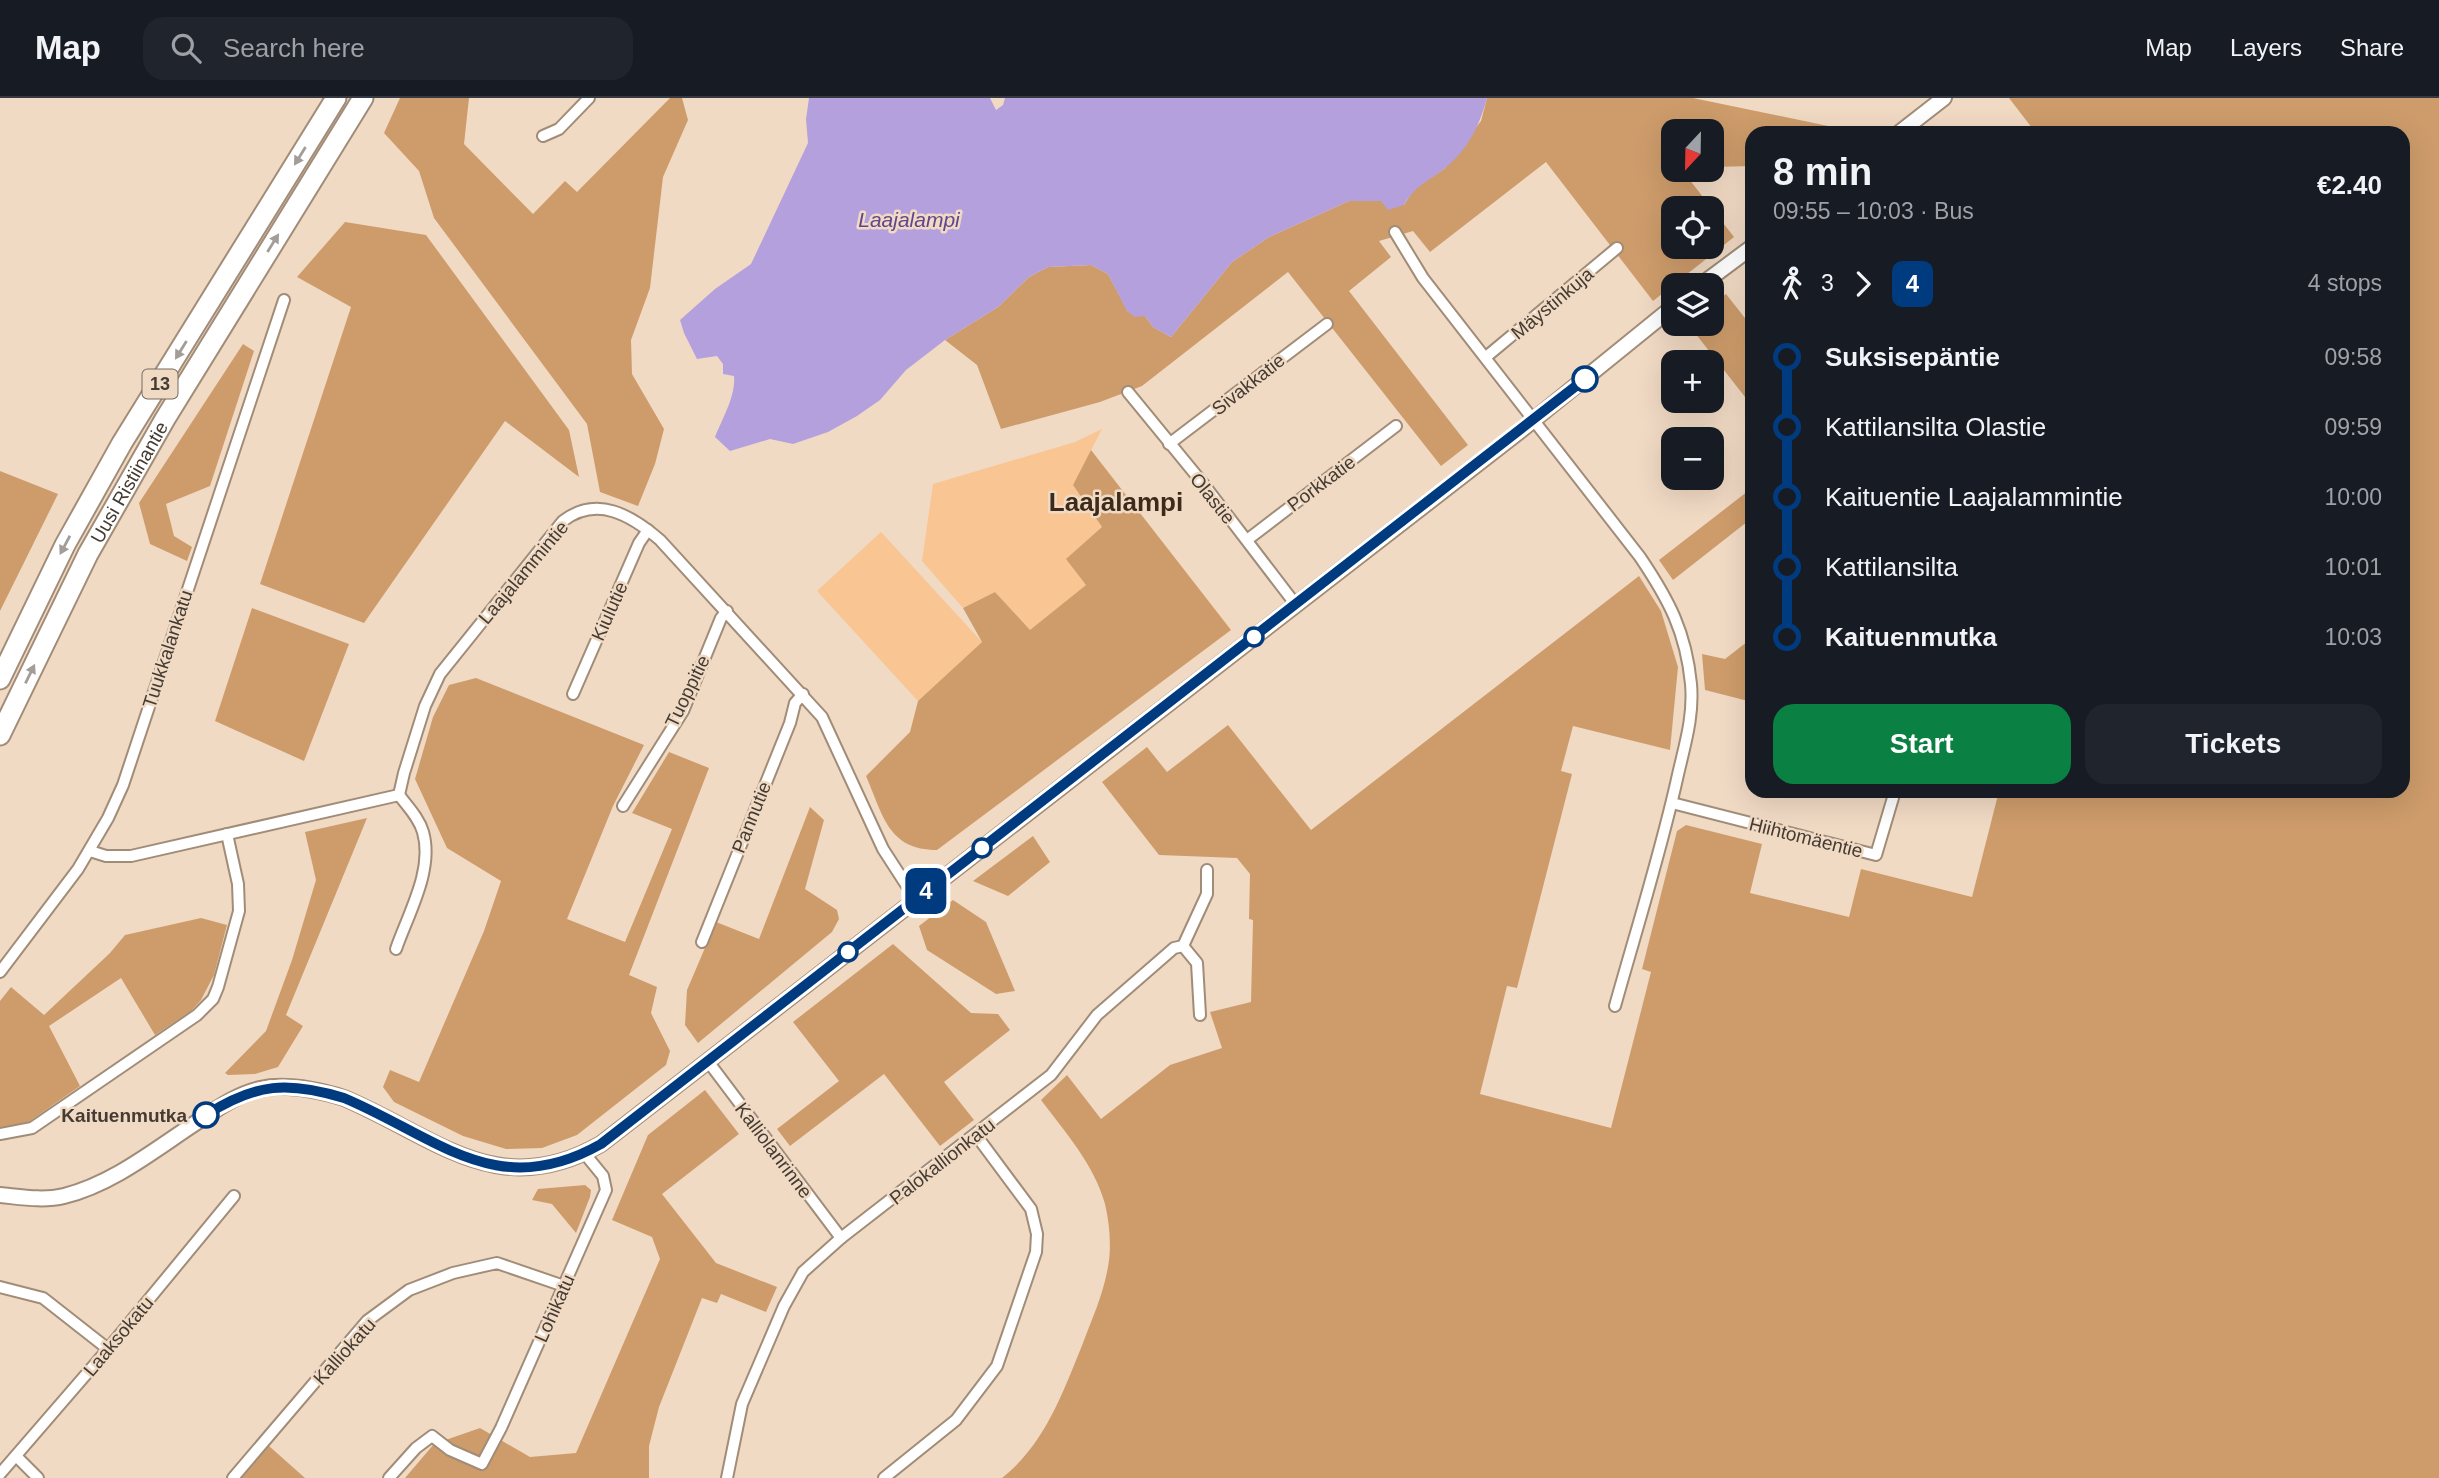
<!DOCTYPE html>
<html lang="en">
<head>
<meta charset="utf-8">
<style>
	body { margin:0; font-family:Arial,sans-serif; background:#20242c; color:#f1f3f6; height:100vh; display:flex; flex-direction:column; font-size:26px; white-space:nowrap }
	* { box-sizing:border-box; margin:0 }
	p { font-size:23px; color:#9ea1a6 }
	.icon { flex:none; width:38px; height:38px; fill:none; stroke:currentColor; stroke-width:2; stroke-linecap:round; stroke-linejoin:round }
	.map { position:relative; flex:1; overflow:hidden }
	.drawer { position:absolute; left:1745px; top:28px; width:665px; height:672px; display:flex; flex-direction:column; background:#171b24; border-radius:21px; box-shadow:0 7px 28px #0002 }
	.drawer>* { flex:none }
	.badge { padding:0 14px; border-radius:10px; font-size:24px; line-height:46px }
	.needle { width:46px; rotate:202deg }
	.controls { position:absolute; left:1661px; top:21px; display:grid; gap:14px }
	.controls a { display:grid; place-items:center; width:63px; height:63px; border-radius:14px; background:#171b24; box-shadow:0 7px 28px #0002; font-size:35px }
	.map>.badge { position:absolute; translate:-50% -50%; box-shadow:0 0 0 4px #fff }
	.legs { display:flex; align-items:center; gap:10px; height:77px; padding:0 28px; font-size:23px }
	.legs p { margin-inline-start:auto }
	.head { display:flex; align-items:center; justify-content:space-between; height:119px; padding:0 28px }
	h1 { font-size:38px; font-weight:700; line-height:52px }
	.action { display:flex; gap:14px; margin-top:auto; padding:14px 28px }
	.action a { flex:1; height:80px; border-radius:21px; background:#0b8043; color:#fff; font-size:28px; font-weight:700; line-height:80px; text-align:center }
	.action a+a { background:#20242c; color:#f1f3f6 }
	ul { padding:0 28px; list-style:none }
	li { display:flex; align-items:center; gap:24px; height:70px; font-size:26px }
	li i { display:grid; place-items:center; width:10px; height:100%; margin:0 9px; background:currentColor }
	li i::after { content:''; width:18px; height:18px; margin:-9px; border:5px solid; border-radius:50%; background:#171b24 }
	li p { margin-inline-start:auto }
	li:first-child i { background:linear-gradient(#0000 50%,currentColor 0) }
	li:last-child i { background:linear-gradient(currentColor 50%,#0000 0) }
	header { display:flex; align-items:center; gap:42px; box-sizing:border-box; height:98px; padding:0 35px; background:#171b24; border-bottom:2px solid #363941 }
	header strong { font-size:33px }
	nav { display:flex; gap:38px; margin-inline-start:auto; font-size:24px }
	.search { width:490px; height:63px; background:#20242c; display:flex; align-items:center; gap:18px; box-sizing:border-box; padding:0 24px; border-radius:21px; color:#9ea1a6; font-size:26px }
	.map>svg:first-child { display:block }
	.green { fill:#f8c593 }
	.forest { fill:#ce9c6b; fill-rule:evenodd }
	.water { fill:#b4a0dc }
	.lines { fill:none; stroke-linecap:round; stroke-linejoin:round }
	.street-casing { stroke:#a18c78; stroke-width:14 }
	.secondary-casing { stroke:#a18c78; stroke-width:18 }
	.highway-casing { stroke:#a18c78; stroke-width:23 }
	.street { stroke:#fff; stroke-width:10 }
	.secondary { stroke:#fff; stroke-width:14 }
	.highway { stroke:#fff; stroke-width:19 }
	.oneway { fill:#a29d98 }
	.line-1-casing { stroke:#fff; stroke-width:16 }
	.line-1 { stroke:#003b80; stroke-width:10 }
	.stop-1-dot { fill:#fff; stroke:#003b80; stroke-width:3.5 }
	.labels { text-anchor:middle; stroke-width:5; stroke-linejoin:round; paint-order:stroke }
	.shield { fill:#f1dac4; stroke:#786b5e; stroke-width:2 }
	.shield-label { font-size:18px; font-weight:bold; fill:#443b32 }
	.street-label { font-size:19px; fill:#443b32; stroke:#f1dac4 }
	.stop-label { font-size:19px; font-weight:bold; fill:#443b32; stroke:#f1dac4; text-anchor:end }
	.water-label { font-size:21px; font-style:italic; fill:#61458e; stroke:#f1dac4 }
	.district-label { font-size:26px; font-weight:bold; fill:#3c2b1a; stroke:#f1dac4 }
</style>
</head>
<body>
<header>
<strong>Map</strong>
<div class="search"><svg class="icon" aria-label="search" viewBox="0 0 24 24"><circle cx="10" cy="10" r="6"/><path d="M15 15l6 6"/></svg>Search here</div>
<nav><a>Map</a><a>Layers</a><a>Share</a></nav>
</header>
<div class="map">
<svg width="2439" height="1380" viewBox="0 0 2439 1380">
	<rect width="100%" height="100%" fill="#f1dac4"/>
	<g class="green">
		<polygon points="1102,331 1073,387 1102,429 1086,487 1029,533 995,494 963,510 922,463 933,386 1075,344"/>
		<polygon points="881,434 982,544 918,603 817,493"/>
	</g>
	<g class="forest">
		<polygon points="400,0 469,0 464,46 533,116 565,83 577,94 670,0 682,0 688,22 663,79 650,190 631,242 632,276 664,331 655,366 638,408 600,394 587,326 434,120 419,73 384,35"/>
		<path d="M 1487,0 L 1693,0 L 1833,29 L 1824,35 L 1752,35 L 1752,68 L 1712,69 L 1712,33 L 1673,33 L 1673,72 L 1682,72 L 1734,139 L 1653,203 L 1546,64 L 1430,154 L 1413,133 L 1379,143 L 1391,159 L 1349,193 L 1468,347 L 1441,368 L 1288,174 L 1142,288 L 1100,304 L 1001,331 L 977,267 L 945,242 L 998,209 L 1029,179 L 1048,169 L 1091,167 L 1108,176 L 1128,214 L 1145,218 L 1153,229 L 1171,239 L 1232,164 L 1269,139 L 1349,103 L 1381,103 L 1404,107 L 1414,91 L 1444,71 L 1481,23 ZM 1673,110 L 1712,110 L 1712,149 L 1673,149 Z"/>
		<path d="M 2009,0 L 2439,0 L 2439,1380 L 1002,1380 C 1045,1346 1063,1294 1083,1245 C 1092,1221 1102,1199 1107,1174 C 1112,1153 1110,1127 1105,1106 C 1094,1066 1065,1034 1041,1002 L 1067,977 L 1101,1021 L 1170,967 L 1222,950 L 1210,914 L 1251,904 L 1253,822 L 1249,821 L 1250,776 L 1237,760 L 1159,757 L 1102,684 L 1147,649 L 1167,674 L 1228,627 L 1311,732 L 1639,478 L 1661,513 L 1678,569 L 1670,652 L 1573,628 L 1561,673 L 1572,676 L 1517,890 L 1507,888 L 1480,996 L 1611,1030 L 1651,874 L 1642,871 L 1677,733 L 1686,727 L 1762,746 L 1750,795 L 1849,819 L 1861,771 L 1972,799 L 1999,693 L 2403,693 L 2403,35 L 2036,35 Z"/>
		<polygon points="345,124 426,137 569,332 579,379 505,323 364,525 260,486 351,209 297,179"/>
		<polygon points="1726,196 1752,229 1752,308 1688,226 1712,226 1712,207"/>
		<polygon points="243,246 254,253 210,388 166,406 174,438 192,449 187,463 150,446 139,405"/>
		<path d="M 1091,352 L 1231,532 L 937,752 C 888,752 883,717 866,678 L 910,634 L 918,603 L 982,544 L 963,510 L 995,494 L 1030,532 L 1086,487 L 1066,461 L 1102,429 L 1073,387 Z"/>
		<polygon points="0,373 58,396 0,513"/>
		<polygon points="1752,390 1752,420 1673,482 1659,462"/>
		<polygon points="252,510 349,546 304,663 215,623"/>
		<polygon points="1752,540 1752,604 1705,592 1702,556 1725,561"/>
		<polygon points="476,580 644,647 613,708 567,821 625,844 672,731 632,715 669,654 709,670 629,877 657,889 651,915 670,953 666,967 577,1037 542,1050 506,1051 463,1038 394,1004 383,989 390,972 419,984 484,833 501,783 447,750 415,681 433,619 449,587"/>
		<polygon points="810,709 824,722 805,791 837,812 839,821 832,834 698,945 685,927 687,892 716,824 759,841"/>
		<polygon points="367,720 286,917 303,928 278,969 255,976 228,977 225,975 266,933 292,862 316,782 305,734"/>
		<polygon points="1033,738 1050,764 1008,798 973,783"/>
		<polygon points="953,802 986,824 1015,893 996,896 927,852 919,828"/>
		<polygon points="201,820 227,827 214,877 201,902 191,913 155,937 121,880 49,928 80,988 27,1025 0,1030 0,903 11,889 44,917 110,855 125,837"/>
		<polygon points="893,846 971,915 998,916 1010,932 944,984 974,1022 940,1048 884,976 790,1048 777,1031 839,983 793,924"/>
		<polygon points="705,992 739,1036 662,1096 716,1165 777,1189 766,1214 721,1196 717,1205 702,1200 659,1309 649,1348 649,1380 405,1380 434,1346 480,1330 530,1359 576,1355 660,1161 652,1139 612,1122 648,1037"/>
		<polygon points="585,1087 591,1092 590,1099 576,1135 552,1106 532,1102 538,1091"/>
		<polygon points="269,1348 305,1380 241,1380"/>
	</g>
	<path class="water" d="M 809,0 L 990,0 L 996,12 L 1003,7 L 1005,0 L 1487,0 C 1479,29 1468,51 1445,70 C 1427,85 1417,85 1404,107 L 1388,112 L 1381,103 L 1349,103 L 1269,139 L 1232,164 L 1171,239 L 1153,229 L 1145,218 L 1135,219 L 1127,213 L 1108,176 L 1091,167 L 1048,169 L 1029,179 L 998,209 L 945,242 L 906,272 L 880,302 L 857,318 L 828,334 L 793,346 L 770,341 L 730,353 L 715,339 C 722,321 736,298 734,278 L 723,276 L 723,266 L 717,258 L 697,261 L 684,235 L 680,222 L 715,191 L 751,166 L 808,45 L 806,21 Z"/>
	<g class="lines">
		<defs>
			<g id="street">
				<polyline points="543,38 559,31 589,0"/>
				<path d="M 1395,134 L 1423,180 L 1640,459 C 1669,502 1686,534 1691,586 C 1694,620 1684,649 1677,681 C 1660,757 1636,833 1615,908"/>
				<polyline points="1486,259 1617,150"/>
				<polyline points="1128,294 1205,388 1296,507"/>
				<polyline points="1169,346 1327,226"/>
				<polyline points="1247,442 1396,328"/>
				<polyline points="573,596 639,445 648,432"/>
				<path d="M 399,697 L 404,675 L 425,608 L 440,576 L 563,423 C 597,397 631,417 660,442 L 822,619 L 883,751 L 916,802"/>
				<polyline points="1672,705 1876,757 1895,693"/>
				<polyline points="623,708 683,613 721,520 727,513"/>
				<polyline points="90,753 106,758 131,758 399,697"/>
				<polyline points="702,844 790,625 795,605 803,596"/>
				<polyline points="1183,848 1207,796 1207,772"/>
				<path d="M 396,851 C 408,816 434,772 423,734 C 419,720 408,709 399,697"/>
				<polyline points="0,874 78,771 108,720 123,687 284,202"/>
				<polyline points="707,962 841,1140"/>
				<polyline points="0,1036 32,1030 197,917 213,901 218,889 239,813 238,786 227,736"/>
				<polyline points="0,1189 43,1200 108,1251"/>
				<polyline points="16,1358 38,1380"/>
				<polyline points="0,1376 108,1251 234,1098"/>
				<polyline points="233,1380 367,1223 409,1192 453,1175 497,1165 564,1188"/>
				<polyline points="389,1380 416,1350 432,1338 450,1352 482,1366 501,1330 606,1092 603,1078 585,1056"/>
				<polyline points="727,1380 742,1306 784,1208 803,1174 841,1140 1051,977 1097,917 1174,850 1183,848 1197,865 1200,917"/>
				<polyline points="884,1380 956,1322 997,1268 1036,1154 1037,1136 1031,1111 976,1037"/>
			</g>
			<g id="secondary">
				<polyline points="1899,35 1944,0"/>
				<polyline points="1701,187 1752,149"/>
				<path d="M 0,1097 C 21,1099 43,1103 64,1098 C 112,1086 153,1053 194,1026 C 215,1012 235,997 260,991 C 287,985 318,992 344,1000 C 436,1039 498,1105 601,1046 L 1520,333 L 1673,209"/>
			</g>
			<g id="highway">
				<polyline points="0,581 65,447 122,345 336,0"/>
				<path id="s1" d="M 0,637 L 88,456 L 165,321 L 363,0"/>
			</g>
		</defs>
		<use href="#street" class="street-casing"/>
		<use href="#secondary" class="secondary-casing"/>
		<use href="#highway" class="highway-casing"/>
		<use href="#street" class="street"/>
		<use href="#secondary" class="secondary"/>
		<use href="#highway" class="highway"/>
	</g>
	<defs><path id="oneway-solid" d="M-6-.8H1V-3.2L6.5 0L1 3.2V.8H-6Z" transform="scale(1.75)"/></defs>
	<g class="oneway">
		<use href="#oneway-solid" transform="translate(300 58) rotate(122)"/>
		<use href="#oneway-solid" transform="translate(273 145) rotate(-58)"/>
		<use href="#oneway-solid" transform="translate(181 252) rotate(122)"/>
		<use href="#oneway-solid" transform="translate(65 447) rotate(118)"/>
		<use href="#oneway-solid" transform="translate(30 576) rotate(-64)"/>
	</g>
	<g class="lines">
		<defs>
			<path id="line-1" d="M 206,1017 C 256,985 288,983 344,1000 C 437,1039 497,1105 601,1046 L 1585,281"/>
		</defs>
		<use href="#line-1" class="line-1-casing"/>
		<use href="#line-1" class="line-1"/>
	</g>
	<g class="stop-1-dot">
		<circle cx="1585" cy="281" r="12"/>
		<circle cx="1254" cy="539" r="9"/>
		<circle cx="982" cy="750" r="9"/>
		<circle cx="848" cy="854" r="9"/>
		<circle cx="206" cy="1017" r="12"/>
	</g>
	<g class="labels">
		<rect class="shield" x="142.5" y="271.5" width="35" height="29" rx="5"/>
		<g class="shield-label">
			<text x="160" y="292">13</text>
		</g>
		<g class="street-label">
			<text transform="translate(1552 205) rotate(-40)" y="7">Mäystinkuja</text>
			<text transform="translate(1248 286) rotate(-38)" y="7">Sivakkatie</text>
			<text dy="7" stroke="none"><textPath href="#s1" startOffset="284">Uusi Ristiinantie</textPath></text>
			<text transform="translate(1321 385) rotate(-37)" y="7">Porkkatie</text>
			<text transform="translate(1213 400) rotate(51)" y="7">Olastie</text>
			<text transform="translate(523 474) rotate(-50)" y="7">Laajalammintie</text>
			<text transform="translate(609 513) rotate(-66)" y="7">Kiulutie</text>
			<text transform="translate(167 551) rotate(-72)" y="7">Tuukkalankatu</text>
			<text transform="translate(687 593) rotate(-64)" y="7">Tuoppitie</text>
			<text transform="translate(751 719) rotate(-68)" y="7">Pannutie</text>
			<text transform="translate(1806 739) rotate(14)" y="7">Hiihtomäentie</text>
			<text transform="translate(774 1052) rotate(53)" y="7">Kalliolanrinne</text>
			<text transform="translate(942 1063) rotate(-38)" y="7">Palokallionkatu</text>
			<text transform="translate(554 1210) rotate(-66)" y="7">Lohikatu</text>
			<text transform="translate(118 1238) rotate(-50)" y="7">Laaksokatu</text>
			<text transform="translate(344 1253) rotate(-48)" y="7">Kalliokatu</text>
		</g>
		<g class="stop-label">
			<text x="187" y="1024">Kaituenmutka</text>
		</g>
		<g class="water-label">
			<text x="909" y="129">Laajalampi</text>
		</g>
		<g class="district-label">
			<text x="1116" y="413">Laajalampi</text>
		</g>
	</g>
</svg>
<div class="controls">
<a><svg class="needle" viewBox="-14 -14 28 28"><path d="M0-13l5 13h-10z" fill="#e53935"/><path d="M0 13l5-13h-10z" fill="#9ea1a6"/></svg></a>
<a><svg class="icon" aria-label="locate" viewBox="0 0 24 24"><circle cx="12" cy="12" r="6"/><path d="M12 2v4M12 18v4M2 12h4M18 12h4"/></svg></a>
<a><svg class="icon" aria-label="layers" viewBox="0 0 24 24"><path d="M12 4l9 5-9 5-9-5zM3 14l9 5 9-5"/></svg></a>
<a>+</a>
<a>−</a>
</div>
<b class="badge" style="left:926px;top:793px;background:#003b80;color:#fff">4</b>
<section class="drawer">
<div class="head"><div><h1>8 min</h1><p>09:55 – 10:03 · Bus</p></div><b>€2.40</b></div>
<div class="legs"><svg class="icon" aria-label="walk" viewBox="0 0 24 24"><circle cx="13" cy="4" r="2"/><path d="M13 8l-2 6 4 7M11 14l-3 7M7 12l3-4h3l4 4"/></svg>3<svg class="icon" aria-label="forward" viewBox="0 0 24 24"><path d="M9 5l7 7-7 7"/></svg><b class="badge" style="background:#003b80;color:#fff">4</b><p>4 stops</p></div>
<ul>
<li><i style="color:#003b80"></i><b>Suksisepäntie</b><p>09:58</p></li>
<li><i style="color:#003b80"></i><span>Kattilansilta Olastie</span><p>09:59</p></li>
<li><i style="color:#003b80"></i><span>Kaituentie Laajalammintie</span><p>10:00</p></li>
<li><i style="color:#003b80"></i><span>Kattilansilta</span><p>10:01</p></li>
<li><i style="color:#003b80"></i><b>Kaituenmutka</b><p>10:03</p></li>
</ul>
<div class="action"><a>Start</a><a>Tickets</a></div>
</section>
</div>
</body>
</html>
